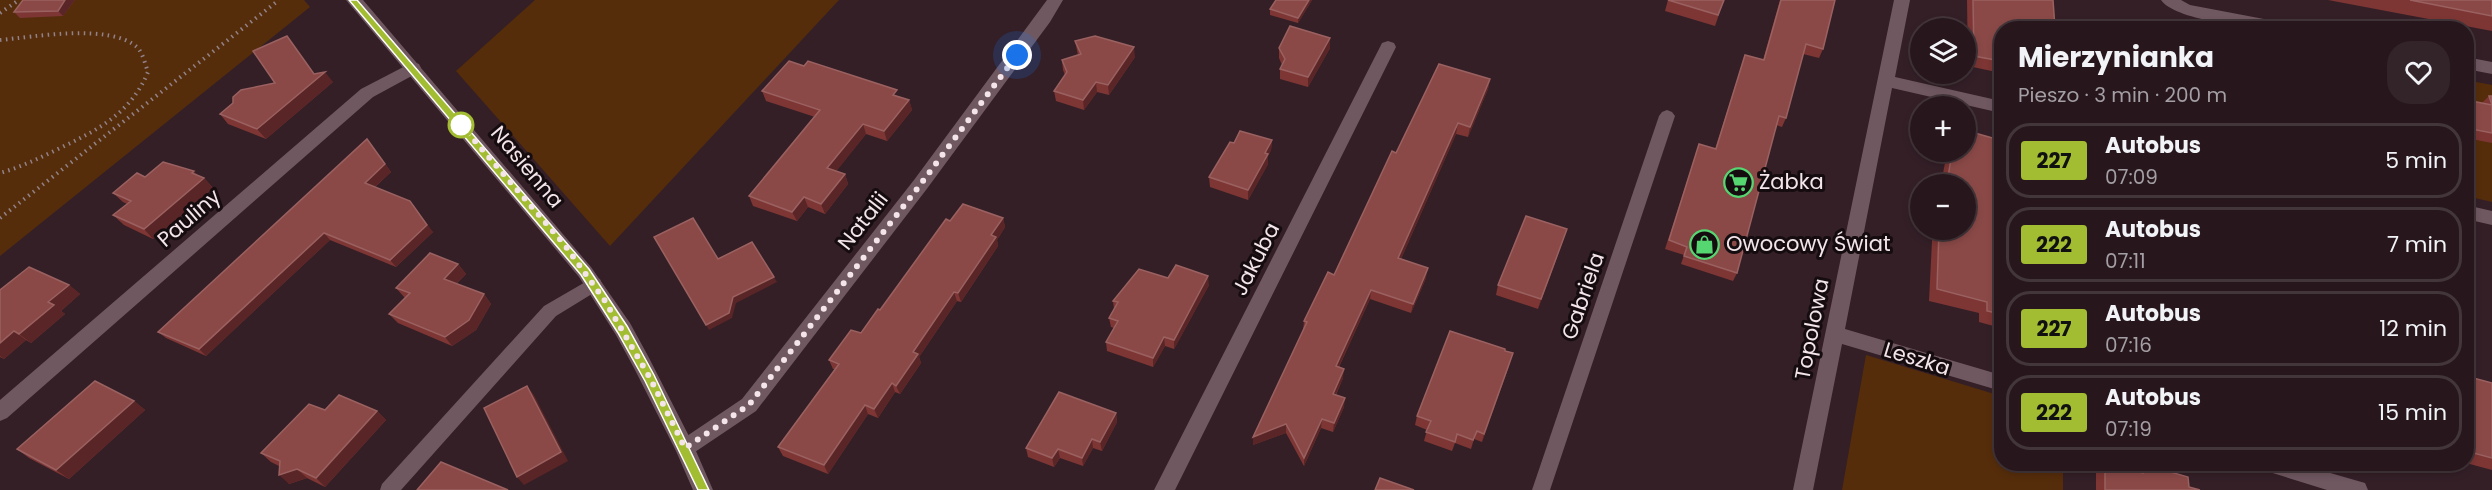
<!DOCTYPE html>
<html lang="pl">
<head>
<meta charset="utf-8">
<style>
	body { margin:0; font-family:Poppins,sans-serif; background:#33242a; color:#f1f3f6; height:100vh; display:flex; flex-direction:column; font-size:22px; white-space:nowrap }
	* { box-sizing:border-box; margin:0 }
	p { font-size:20px; color:#a49fa4 }
	.icon { flex:none; width:33px; height:33px; fill:none; stroke:currentColor; stroke-width:2; stroke-linecap:round; stroke-linejoin:round }
	.map { position:relative; flex:1; overflow:hidden }
	.drawer { position:absolute; left:1994px; top:21px; width:480px; height:450px; display:flex; flex-direction:column; background:#27171d; border-radius:24px; box-shadow:0 3px 9px #0003,0 0 0 2px #43363b }
	.drawer>* { flex:none }
	.badge { padding:0 12px; border-radius:4px; font-size:21px; line-height:39px }
	.buttons { position:absolute; left:1910px; top:18px; display:grid; gap:12px }
	.buttons a { display:grid; place-items:center; width:66px; height:66px; border-radius:50%; background:#27171d; box-shadow:0 3px 9px #0003,0 0 0 2px #43363b; font-size:30px }
	.you { position:absolute; width:30px; height:30px; margin:-15px; border:4px solid #fff; border-radius:50%; background:#1a73e8; box-shadow:0 0 0 9px #1a73e833 }
	.map>.badge { position:absolute; translate:-50% -50%; box-shadow:0 0 0 3px #fff }
	.round { display:grid; place-items:center; flex:none; width:63px; height:63px; border-radius:24px; background:#33242a }
	.summary { display:flex; align-items:center; justify-content:space-between; height:102px; padding:0 24px }
	h1 { font-size:28px; font-weight:700; line-height:45px }
	ul { padding:0; list-style:none }
	li { display:flex; align-items:center; gap:18px; height:75px; margin:0 12px 9px; padding:0 12px; border:3px solid #43363b; border-radius:24px }
	li div { flex:1 }
	li b { display:block; font-size:22px }
	li em { font-style:normal }
	li .badge { min-width:66px; font-weight:700; text-align:center }
	.map>svg:first-child { display:block }
	.green { fill:#552d0b }
	.lines { fill:none; stroke-linecap:round; stroke-linejoin:round }
	.path { stroke:#938288; stroke-width:4; stroke-dasharray:1.5 4.5; stroke-linecap:butt }
	.lane { fill:#705861; fill-rule:evenodd }
	.street { fill:#705861; fill-rule:evenodd }
	.secondary { fill:#705861; fill-rule:evenodd }
	.wall { fill:#7d3634 }
	.shaded-wall { fill:#5a2526 }
	.building { fill:#8a4947; stroke:#9a6160; stroke-width:1.5 }
	.line { fill:#a2bd31; stroke:#fff; stroke-width:1.5 }
	.walk { stroke:#f3e5e9; stroke-width:6; stroke-dasharray:0 10.8 }
	.stop-dot { fill:#fff; stroke:#a2bd31; stroke-width:3 }
	.labels { text-anchor:middle; stroke-width:6; stroke-linejoin:round; paint-order:stroke }
	.street-label { font-size:21px; fill:#f3e5e9; stroke:#150c10 }
	.poi-label { font-size:21px; fill:#f3e5e9; stroke:#150c10; text-anchor:start }
</style>
</head>
<body>
<div class="map">
<svg width="2492" height="490" viewBox="0 0 2492 490">
	<rect width="100%" height="100%" fill="#341f27"/>
	<g class="green">
		<polygon points="0,0 304,0 310,7 0,256"/>
		<polygon points="535,0 839,0 610,246 456,71"/>
		<polygon points="2466,80 2492,85 2492,202 2466,196"/>
		<polygon points="1866,355 2001,396 2001,464 2063,464 2063,490 1842,490"/>
	</g>
	<g class="lines">
		<g class="path">
			<polyline points="0,13 19,0"/>
			<path d="M 0,40 C 34,37 109,23 137,47 C 143,53 145,64 148,72 C 131,113 98,130 60,148 C 40,158 21,167 0,173"/>
			<polyline points="0,218 279,0"/>
		</g>
		<g class="lane">
			<polygon points="1667,110 1672,112 1675,116 1550,490 1532,490 1659,116 1662,112"/>
			<polygon points="594,277 600,279 602,284 600,289 556,316 401,490 380,490 382,484 544,306"/>
		</g>
		<g class="street">
			<polygon points="1047,0 1063,0 1050,22 926,190 756,411 692,454 685,457 678,454 675,448 678,442 742,399 914,180"/>
			<polygon points="1894,0 1910,0 1895,77 2001,101 2001,113 1892,88 1845,329 2001,375 2001,391 1842,344 1813,490 1793,490"/>
			<path d="M 2161,0 L 2181,0 L 2190,5 L 2285,23 L 2291,24 L 2293,28 C 2268,31 2176,22 2161,0 Z"/>
			<polygon points="1388,41 1394,43 1396,47 1175,490 1154,490 1380,47 1382,43"/>
			<polygon points="2466,57 2492,62 2492,74 2466,69"/>
			<polygon points="413,62 419,64 421,68 419,72 373,97 7,418 0,421 0,400 361,89"/>
			<polygon points="2466,205 2492,211 2492,225 2466,219"/>
			<polygon points="2260,464 2299,464 2365,483 2368,490 2327,490 2263,470"/>
		</g>
		<polygon class="secondary" points="346,0 363,0 591,267 630,323 648,356 692,442 713,490 693,490 676,451 634,368 616,335 579,277"/>
	</g>
	<g class="wall">
		<polygon points="23,0 75,0 63,16 20,18 14,12"/>
		<polygon points="1276,0 1312,0 1298,23 1270,15 1270,9"/>
		<polygon points="1668,0 1724,0 1715,26 1665,11"/>
		<polygon points="1780,0 1835,0 1823,49 1819,58 1803,54 1786,118 1782,127 1776,125 1737,273 1733,281 1681,264 1684,255 1665,249 1699,144 1715,149 1745,55 1763,60"/>
		<polygon points="1967,0 2053,0 2001,28 2001,73 1968,66"/>
		<polygon points="2328,0 2492,0 2492,31"/>
		<polygon points="287,36 314,74 333,82 266,139 228,124 220,114 275,83"/>
		<polygon points="1075,41 1135,57 1109,95 1097,92 1084,110 1056,101 1054,91 1065,75 1063,70 1062,60 1078,55"/>
		<polygon points="1279,48 1330,48 1308,87 1280,79 1280,69 1282,65 1279,58"/>
		<polygon points="1490,79 1488,89 1468,137 1456,134 1401,259 1426,278 1411,313 1370,299 1339,367 1343,378 1336,395 1344,407 1333,432 1321,428 1304,466 1286,433 1253,445 1303,331 1304,321 1334,275 1396,153"/>
		<polygon points="762,91 898,96 909,100 912,110 887,141 866,134 836,171 845,174 848,184 825,214 808,207 797,221 753,206 749,196 815,117 766,101"/>
		<polygon points="2489,96 2492,96 2492,143 2466,138 2466,100 2482,103"/>
		<polygon points="1975,133 1994,138 1997,134 2001,258 2001,328 1979,322 1979,313 1929,301 1932,241 1934,230 1965,230 1965,184 1941,184 1947,152 1965,152"/>
		<polygon points="367,139 391,172 375,187 433,232 396,267 330,240 206,356 166,338 158,332"/>
		<polygon points="1272,140 1271,150 1268,156 1268,164 1248,200 1210,187 1209,177 1234,143"/>
		<polygon points="199,176 204,178 213,188 153,239 124,225 113,215 127,204 123,202 113,193 145,177"/>
		<polygon points="1003,218 1005,227 997,240 998,246 961,302 957,301 919,357 921,363 900,394 895,392 878,418 868,414 828,474 783,456 778,447 835,369 833,369 829,360 861,333 880,310 950,221"/>
		<polygon points="1564,238 1538,309 1496,295 1498,285"/>
		<polygon points="458,264 466,274 456,284 484,294 491,304 476,330 452,346 398,323 389,314 405,298 396,288"/>
		<polygon points="1168,278 1209,285 1174,349 1165,346 1153,367 1107,351 1106,342 1114,328 1111,327 1109,318 1114,309 1113,301"/>
		<polygon points="69,285 80,294 61,311 65,314 31,343 26,340 4,359 0,357 0,290"/>
		<polygon points="1505,351 1510,363 1482,442 1474,439 1471,449 1455,443 1452,451 1424,441 1427,430 1415,425 1417,416"/>
		<polygon points="2466,376 2492,383 2492,470 2466,463"/>
		<polygon points="134,401 145,410 69,479 29,458 17,449"/>
		<polygon points="325,410 377,411 386,420 325,487 307,478 289,484 279,466 271,462 261,453"/>
		<polygon points="1116,413 1117,422 1102,451 1093,448 1083,466 1060,458 1054,467 1028,457 1026,448"/>
		<polygon points="2103,464 2110,464 2135,471 2143,464 2189,487 2200,490 2096,490 2096,471"/>
	</g>
	<g class="shaded-wall">
		<polygon points="65,0 75,0 63,16 58,11"/>
		<polygon points="1309,0 1312,0 1298,23 1298,18"/>
		<polygon points="287,36 317,78 325,72 333,82 266,139 257,129 317,79"/>
		<polygon points="1330,38 1330,48 1308,87 1308,77"/>
		<polygon points="1134,47 1135,57 1109,95 1108,85"/>
		<polygon points="1490,79 1488,89 1468,137 1470,127"/>
		<polygon points="1096,82 1097,92 1084,110 1083,100"/>
		<polygon points="909,100 912,110 887,141 884,131"/>
		<polygon points="1458,123 1456,134 1397,268 1398,258"/>
		<polygon points="863,124 866,134 831,178 827,168"/>
		<polygon points="1272,140 1271,150 1268,156 1268,164 1248,200 1248,190 1265,153"/>
		<polygon points="385,164 391,172 371,190 365,183"/>
		<polygon points="194,171 202,180 204,178 213,188 153,239 144,229"/>
		<polygon points="845,174 848,184 825,214 821,204"/>
		<polygon points="804,197 808,207 797,221 792,212"/>
		<polygon points="410,201 433,232 396,267 390,260"/>
		<polygon points="1003,218 1005,227 997,240 998,246 961,302 958,293 991,235"/>
		<polygon points="1567,229 1564,238 1538,309 1541,299"/>
		<polygon points="324,233 330,240 206,356 199,349"/>
		<polygon points="458,264 466,274 451,288 444,279"/>
		<polygon points="1428,268 1426,278 1411,313 1413,304"/>
		<polygon points="1208,276 1209,285 1174,349 1174,340"/>
		<polygon points="774,277 777,282 736,303 732,318 709,330 706,325 733,297"/>
		<polygon points="69,285 80,294 61,311 65,314 31,343 19,334 48,302"/>
		<polygon points="1371,290 1370,299 1335,375 1336,366"/>
		<polygon points="954,292 957,301 919,357 921,363 900,394 896,386 913,352"/>
		<polygon points="484,294 491,304 476,330 452,346 445,337"/>
		<polygon points="14,331 26,340 4,359 0,356 0,343"/>
		<polygon points="1164,337 1165,346 1153,367 1153,358"/>
		<polygon points="1513,353 1510,363 1482,442 1484,434"/>
		<polygon points="1344,369 1343,378 1332,403 1333,394"/>
		<polygon points="892,383 895,392 878,418 874,409"/>
		<polygon points="527,386 534,395 568,461 524,485 517,477"/>
		<polygon points="1345,398 1344,407 1333,432 1334,423"/>
		<polygon points="134,401 145,410 69,479 56,470"/>
		<polygon points="865,405 868,414 828,474 824,465"/>
		<polygon points="377,411 386,420 325,487 316,478"/>
		<polygon points="1116,413 1117,422 1102,451 1100,442"/>
		<polygon points="1322,419 1321,428 1304,466 1304,458"/>
		<polygon points="1286,424 1286,433 1253,445 1253,437"/>
		<polygon points="1092,439 1093,448 1083,466 1082,458"/>
		<polygon points="1058,449 1060,458 1054,467 1052,458"/>
		<polygon points="297,469 307,478 289,484 279,475"/>
	</g>
	<g class="building">
		<polygon points="23,0 65,0 58,11 14,12"/>
		<polygon points="1276,0 1309,0 1298,18 1270,9"/>
		<polygon points="1668,0 1724,0 1718,15"/>
		<polygon points="1781,0 1835,0 1823,49 1806,44 1786,118 1779,116 1737,273 1684,256 1687,247 1669,240 1699,144 1716,149 1745,55 1764,60"/>
		<polygon points="1973,0 2053,0 2055,28 2001,28 2001,61 1974,56"/>
		<polygon points="2410,0 2492,0 2492,16"/>
		<polygon points="1290,26 1330,38 1308,77 1280,69 1285,59 1279,48"/>
		<polygon points="287,36 314,74 325,72 257,129 220,114 233,103 233,97 241,90 275,83 253,51"/>
		<polygon points="1095,36 1134,47 1108,85 1096,82 1083,100 1054,91 1067,72 1062,60 1081,54 1075,41"/>
		<polygon points="789,61 804,66 808,61 897,90 893,95 909,100 884,131 863,124 827,168 845,174 821,204 804,197 792,212 749,196 820,110 762,91"/>
		<polygon points="1439,64 1490,79 1470,127 1458,123 1398,258 1428,268 1413,304 1371,290 1336,366 1344,369 1333,394 1345,398 1334,423 1322,419 1304,458 1286,424 1253,437 1307,322 1304,321 1328,272 1334,275 1392,151 1396,153"/>
		<polygon points="2489,96 2492,96 2492,133 2466,128 2466,100 2492,105"/>
		<polygon points="1240,131 1272,140 1265,153 1268,154 1248,190 1209,177 1230,142 1234,143"/>
		<polygon points="1965,133 1975,136 1975,133 1996,139 1997,134 2001,135 2001,314 1987,311 1987,302 1937,289 1939,230 1965,230 1965,184 1947,184 1952,152 1965,152"/>
		<polygon points="367,139 385,164 365,183 410,201 427,225 390,260 324,233 199,349 158,332"/>
		<polygon points="163,162 194,171 192,173 204,178 144,229 113,215 131,201 113,193 137,173 145,177"/>
		<polygon points="963,204 1003,218 991,235 996,237 958,293 954,292 913,352 918,354 896,386 892,383 874,409 865,405 824,465 778,447 839,364 829,360 851,330 861,333 878,309 880,310 946,219 950,221"/>
		<polygon points="1526,216 1567,229 1541,299 1498,285"/>
		<polygon points="693,218 718,259 752,242 774,277 733,297 729,313 706,325 654,237"/>
		<polygon points="430,253 458,264 444,279 484,294 469,320 445,337 389,314 410,293 396,288"/>
		<polygon points="1176,265 1208,276 1174,340 1164,337 1153,358 1106,342 1118,321 1109,318 1118,302 1113,301 1139,269 1168,278"/>
		<polygon points="29,267 69,285 48,302 54,305 19,334 14,331 0,343 0,290"/>
		<polygon points="1450,331 1505,349 1505,351 1513,353 1484,434 1477,431 1473,440 1457,434 1455,442 1426,432 1431,421 1417,416"/>
		<polygon points="2466,376 2492,383 2492,458 2466,451"/>
		<polygon points="95,381 134,401 56,470 17,449"/>
		<polygon points="527,386 561,452 517,477 484,408"/>
		<polygon points="1059,392 1116,413 1100,442 1092,439 1082,458 1058,449 1052,458 1026,448"/>
		<polygon points="339,395 377,411 316,478 297,469 279,475 280,461 261,453 309,404 325,410"/>
		<polygon points="441,462 508,490 417,490"/>
		<polygon points="2105,464 2110,464 2143,473 2143,464 2188,477 2189,487 2200,490 2105,490"/>
		<polygon points="1380,478 1414,490 1375,490"/>
	</g>
	<polygon class="line" points="349,0 357,0 589,269 627,326 654,375 709,490 698,490 645,381 618,333 581,275"/>
	<g class="lines">
		<polyline class="walk" points="461,125 564,244 605,301 650,378 685,448 749,405 920,185 1017,55"/>
	</g>
	<defs>
		<symbol id="supermarket-ring" viewBox="-11 -11 22 22"><circle r="9.5" fill="#150c10" stroke="#55d671" stroke-width="1.5"/><path d="M-6-5.5h2.5l.6 2H6L4.5 2H-2.5L-4.4-4H-6ZM-1.5 3.2a1.3 1.3 0 1 0 .1 0ZM3 3.2a1.3 1.3 0 1 0 .1 0Z" fill="#55d671"/></symbol>
		<symbol id="shop-ring" viewBox="-11 -11 22 22"><circle r="9.5" fill="#150c10" stroke="#55d671" stroke-width="1.5"/><path d="M-5-2.5h2.3a2.7 3.5 0 0 1 5.4 0H5L5.5 6h-11ZM-1.5-2.5h3a1.5 2.3 0 0 0-3 0Z" fill="#55d671"/></symbol>
	</defs>
	<g fill-rule="evenodd">
		<use href="#supermarket-ring" x="1722" y="166" width="33" height="33"/>
		<use href="#shop-ring" x="1688" y="228" width="33" height="33"/>
	</g>
	<circle class="stop-dot" cx="461" cy="125" r="12"/>
	<g class="labels">
		<g class="street-label">
			<text transform="translate(527 167) rotate(50)" y="7">Nasienna</text>
			<text transform="translate(189 218) rotate(-41)" y="7">Pauliny</text>
			<text transform="translate(863 221) rotate(-52)" y="7">Natalii</text>
			<text transform="translate(1256 259) rotate(-63)" y="7">Jakuba</text>
			<text transform="translate(1583 296) rotate(-71)" y="7">Gabriela</text>
			<text transform="translate(1812 329) rotate(-79)" y="7">Topolowa</text>
			<text transform="translate(1917 359) rotate(17)" y="7">Leszka</text>
		</g>
		<g class="poi-label">
			<text x="1759" y="189">Żabka</text>
			<text x="1726" y="251">Owocowy Świat</text>
		</g>
	</g>
</svg>
<div class="buttons">
<a><svg class="icon" aria-label="layers" viewBox="0 0 24 24"><path d="M12 4l9 5-9 5-9-5zM3 14l9 5 9-5"/></svg></a>
<a>+</a>
<a>−</a>
</div>
<div class="you" style="left:1017px;top:55px"></div>
<section class="drawer">
<div class="summary"><div><h1>Mierzynianka</h1><p>Pieszo · 3 min · 200 m</p></div><a class="round"><svg class="icon" aria-label="heart" viewBox="0 0 24 24"><path d="M12 20l-8-8c-3-5 5-10 8-4 3-6 11-1 8 4z"/></svg></a></div>
<ul>
<li><span class="badge" style="background:#a2bd31;color:#111">227</span><div><b>Autobus</b><p>07:09</p></div><em>5 min</em></li>
<li><span class="badge" style="background:#a2bd31;color:#111">222</span><div><b>Autobus</b><p>07:11</p></div><em>7 min</em></li>
<li><span class="badge" style="background:#a2bd31;color:#111">227</span><div><b>Autobus</b><p>07:16</p></div><em>12 min</em></li>
<li><span class="badge" style="background:#a2bd31;color:#111">222</span><div><b>Autobus</b><p>07:19</p></div><em>15 min</em></li>
</ul>
</section>
</div>
</body>
</html>
